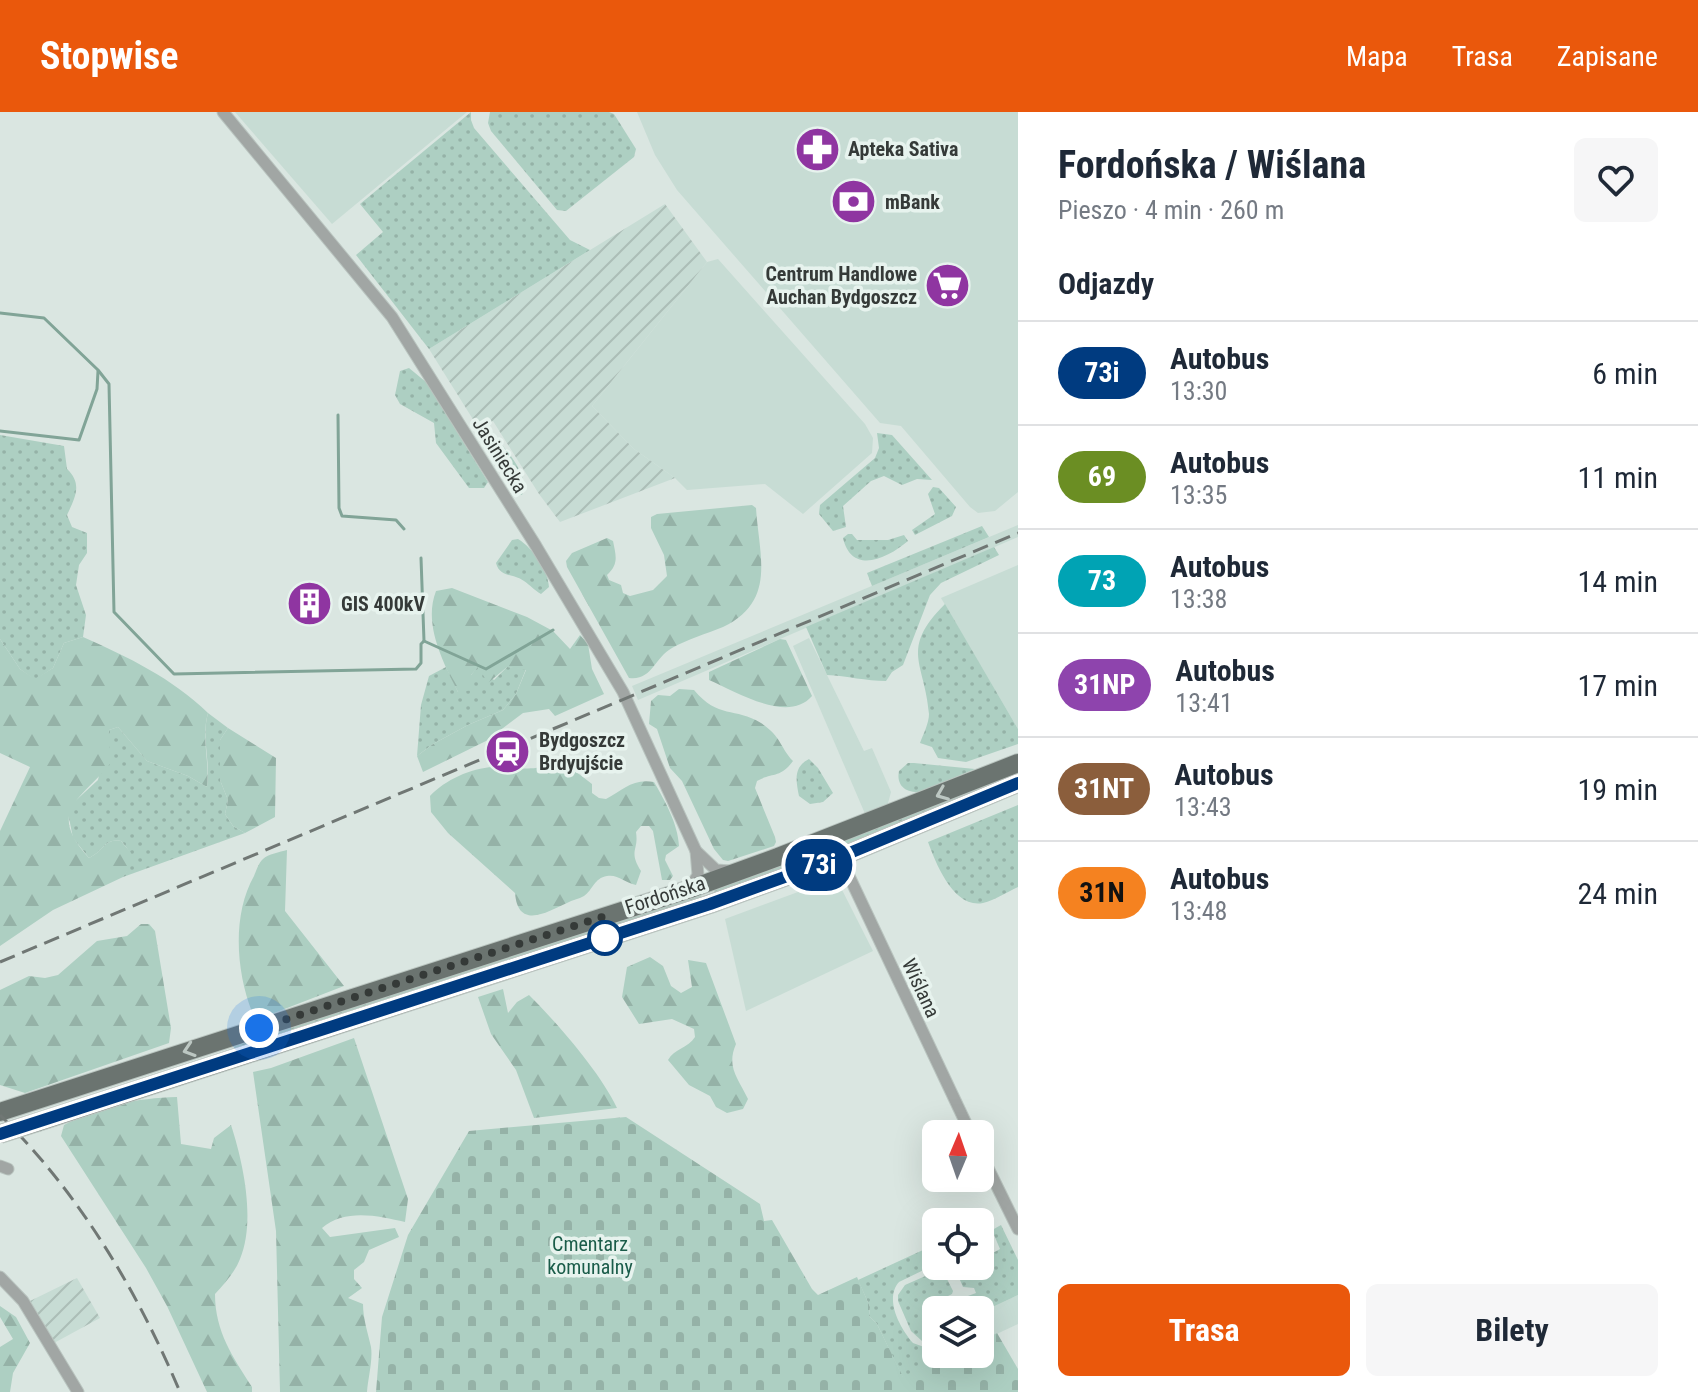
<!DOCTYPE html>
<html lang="pl">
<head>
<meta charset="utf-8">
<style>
	body { margin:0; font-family:"Roboto Condensed",sans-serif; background:#f6f6f7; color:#1f2937; height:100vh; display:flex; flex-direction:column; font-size:30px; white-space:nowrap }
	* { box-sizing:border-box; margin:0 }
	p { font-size:26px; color:#747a83 }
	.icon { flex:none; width:44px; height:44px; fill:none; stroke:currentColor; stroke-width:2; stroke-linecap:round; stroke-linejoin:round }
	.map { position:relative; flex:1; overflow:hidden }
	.panel { display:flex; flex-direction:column; background:#fff; width:680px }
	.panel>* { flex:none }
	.badge { padding:0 16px; border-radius:26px; font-size:28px; line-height:52px }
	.needle { width:52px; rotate:2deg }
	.fabs { position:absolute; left:922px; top:1008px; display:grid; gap:16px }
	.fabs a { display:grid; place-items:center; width:72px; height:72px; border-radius:12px; background:#fff; box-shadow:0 8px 32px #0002; font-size:40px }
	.you { position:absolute; width:40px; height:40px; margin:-20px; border:6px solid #fff; border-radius:50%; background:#1a73e8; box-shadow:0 0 0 12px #1a73e833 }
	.map>.badge { position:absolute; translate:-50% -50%; box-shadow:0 0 0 4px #fff }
	h2 { padding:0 40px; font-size:30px; line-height:72px }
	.round { display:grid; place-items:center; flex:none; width:84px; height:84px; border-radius:12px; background:#f6f6f7 }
	.summary { display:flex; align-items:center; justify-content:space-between; height:136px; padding:0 40px }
	h1 { font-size:38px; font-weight:700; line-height:60px }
	.action { display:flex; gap:16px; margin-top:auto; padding:16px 40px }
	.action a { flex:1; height:92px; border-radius:12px; background:#ea580c; color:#fff; font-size:32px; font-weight:700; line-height:92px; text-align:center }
	.action a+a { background:#f6f6f7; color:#1f2937 }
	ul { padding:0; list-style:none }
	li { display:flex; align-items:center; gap:24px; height:104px; padding:0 40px; border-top:2px solid #e0e1e3 }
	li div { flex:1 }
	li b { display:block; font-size:30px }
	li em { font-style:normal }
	li .badge { min-width:88px; font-weight:700; text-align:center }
	header { display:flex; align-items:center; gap:48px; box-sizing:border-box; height:112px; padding:0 40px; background:#ea580c; color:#fff }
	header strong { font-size:38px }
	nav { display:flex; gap:44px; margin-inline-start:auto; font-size:28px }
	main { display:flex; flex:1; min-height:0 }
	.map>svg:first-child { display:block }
	.built { fill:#c7dcd4 }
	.industrial { fill:url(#industrial-furrows) }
	.grass { fill:url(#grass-dots) }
	.forest { fill:url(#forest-firs) }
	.cemetery { fill:url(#cemetery-stones) }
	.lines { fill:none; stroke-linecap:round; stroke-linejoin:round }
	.stream { stroke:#81a497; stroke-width:3 }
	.minor-casing { stroke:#b9c4bf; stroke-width:13 }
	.primary-casing { stroke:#b9c4bf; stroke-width:20 }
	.minor { stroke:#a1a6a4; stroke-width:11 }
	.primary { stroke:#6b7470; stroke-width:18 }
	.rail { stroke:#707774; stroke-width:3; stroke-dasharray:16 8; stroke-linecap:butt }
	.primary-bridge-casing { stroke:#b9c4bf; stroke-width:20; stroke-linecap:butt }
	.primary-bridge { stroke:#6b7470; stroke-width:18 }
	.oneway { stroke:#bcc7c2 }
	.line-casing { stroke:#fff; stroke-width:18 }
	.line { stroke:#003b80; stroke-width:12 }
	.walk { stroke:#353a38; stroke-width:8; stroke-dasharray:0 14.4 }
	.stop-dot { fill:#fff; stroke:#003b80; stroke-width:4 }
	.labels { text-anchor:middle; stroke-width:7; stroke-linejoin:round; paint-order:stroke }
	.poi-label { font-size:20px; font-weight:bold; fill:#353a38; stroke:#e7f3ee; text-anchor:start }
	.street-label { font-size:20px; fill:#353a38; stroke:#e7f3ee }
	.park-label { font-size:20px; fill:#1a5c49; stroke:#e7f3ee }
</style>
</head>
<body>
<header>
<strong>Stopwise</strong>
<nav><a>Mapa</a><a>Trasa</a><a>Zapisane</a></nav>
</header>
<main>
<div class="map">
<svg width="1018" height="1280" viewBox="0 0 1018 1280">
	<defs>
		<pattern id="industrial-furrows" width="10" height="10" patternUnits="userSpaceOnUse" patternTransform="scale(2)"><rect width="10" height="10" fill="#c7dcd4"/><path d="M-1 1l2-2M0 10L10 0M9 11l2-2" fill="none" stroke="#acbeb7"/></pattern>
		<pattern id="grass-dots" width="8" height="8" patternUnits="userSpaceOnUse" patternTransform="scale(2)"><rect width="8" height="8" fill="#adcfc2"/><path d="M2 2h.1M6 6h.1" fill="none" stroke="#95b2a7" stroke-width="1.8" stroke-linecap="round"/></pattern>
		<pattern id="forest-firs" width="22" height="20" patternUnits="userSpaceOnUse" patternTransform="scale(2)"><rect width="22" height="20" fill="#adcfc2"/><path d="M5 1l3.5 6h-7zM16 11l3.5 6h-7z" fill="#95b2a7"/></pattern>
		<pattern id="cemetery-stones" width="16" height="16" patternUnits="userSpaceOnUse" patternTransform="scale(2)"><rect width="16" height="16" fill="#adcfc2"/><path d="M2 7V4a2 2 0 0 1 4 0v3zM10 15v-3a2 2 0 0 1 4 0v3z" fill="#95b2a7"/></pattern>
	</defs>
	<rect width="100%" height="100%" fill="#dae6e1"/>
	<g class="built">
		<polygon points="235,0 467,0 332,112"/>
		<polygon points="637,0 1018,0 1018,380 995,399 978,401 970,395 901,314 880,311 677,78 655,43"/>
		<polygon points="718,147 865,312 873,326 872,341 803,402 765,372 687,378 675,366 634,337 592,294 707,150"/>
		<polygon points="1018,413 1018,425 638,588 632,574"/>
		<polygon points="1018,453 1018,617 941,486"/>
		<polygon points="809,526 864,639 872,636 891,680 887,695 866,704 793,534"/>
		<polygon points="836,766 873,839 746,899 725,807"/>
		<polygon points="1018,1183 1018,1212 986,1227 980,1212 980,1201"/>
	</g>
	<g class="industrial">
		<polygon points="665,92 707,150 592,294 634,337 675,366 560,410 539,382 493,309 479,317 429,237"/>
		<polygon points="77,1166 100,1206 54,1231 30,1189"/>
	</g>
	<g class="grass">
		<polygon points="471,0 471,8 474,16 570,128 590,138 429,237 356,143 383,120 360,92"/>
		<polygon points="490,0 609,0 614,2 636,37 634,45 566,99 557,98 491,19 488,11"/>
		<polygon points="409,256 426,270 488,370 484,376 469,376 436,331 434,311 400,292 395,283 400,259"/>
		<path d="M 488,320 L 493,321 C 504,337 531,362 522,383 L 515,381 L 485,337 L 485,328 Z"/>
		<polygon points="877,321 892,323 932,368 917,367 902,373 884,364 871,369 843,394 846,415 833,419 819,402 820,393 875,346 879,336"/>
		<path d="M 0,323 L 64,334 L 67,357 C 83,372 75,386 67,403 L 72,415 L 87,421 L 87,441 L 79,453 L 76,473 L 86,503 L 83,525 L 64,531 L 53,556 L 35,568 L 20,557 L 0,527 Z"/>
		<polygon points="933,375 939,376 956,395 952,404 915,423 912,418 935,402 928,382"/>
		<polygon points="982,414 989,425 872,474 867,461"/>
		<path d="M 848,422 L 852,422 L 857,428 L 888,428 L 904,423 L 908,429 C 888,446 852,464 843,426 Z"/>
		<path d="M 518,427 C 533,436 548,458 549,475 L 541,482 C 534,478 530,473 524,469 C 513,461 500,466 496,451 L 512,428 Z"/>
		<path d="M 994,435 L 999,443 L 941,471 L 930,483 L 903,553 L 892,560 L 886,569 C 866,569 847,564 827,563 L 806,515 Z"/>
		<path d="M 945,492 L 1018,617 L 1018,632 L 966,650 L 938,646 L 932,635 L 920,631 C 923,623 929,611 929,602 C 925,550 899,538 945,492 Z"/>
		<polygon points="478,554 494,568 507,555 526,557 516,582 503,598 468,613 433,632 417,644 421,593 429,564 446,555 458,580"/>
		<path d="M 208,601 L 228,616 L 220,628 L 220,668 L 228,688 L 225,702 L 233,714 L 245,721 L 123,765 C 133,749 134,743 121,729 C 104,726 103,740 89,746 L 73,726 L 68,701 L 72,692 L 98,668 L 109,618 L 118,615 L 147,649 L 188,664 L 207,675 C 211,650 201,626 208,601 Z"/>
		<path d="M 809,647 L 818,656 L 833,681 L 823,690 L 810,692 L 799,684 C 796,669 793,655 809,647 Z"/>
		<path d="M 908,651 L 914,651 L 975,657 L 920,680 C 906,681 896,674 899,659 Z"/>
		<polygon points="1018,657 1018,665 859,731 718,781 713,779"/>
		<path d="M 1018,693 L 1018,775 C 1007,780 995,788 983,791 C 954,797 936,752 928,730 Z"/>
		<polygon points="700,781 702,786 227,944 240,928"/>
		<polygon points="1001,1113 1018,1148 1018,1183 980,1201 980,1198 974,1198 968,1184 976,1181 974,1176 963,1175 954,1154 980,1154 980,1148 1000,1137 994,1123 986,1126 985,1122"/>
		<path d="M 936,1132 L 936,1152 L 899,1170 C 884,1187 900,1216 913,1231 L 924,1235 L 936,1233 L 936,1242 L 954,1242 L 903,1266 L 877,1212 L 869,1204 L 870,1195 L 858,1168 Z"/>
		<polygon points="939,1158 944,1161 953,1179 952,1182 942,1187 944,1191 957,1189 961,1198 936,1198 936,1226 922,1229 911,1219 898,1189 898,1183 905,1173"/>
	</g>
	<g class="forest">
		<path d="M 752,393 L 756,396 C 759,444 777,489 723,515 C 706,522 688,527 672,536 C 654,546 652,569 629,566 L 567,455 L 566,449 L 572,441 L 607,426 L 613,429 C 616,444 619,452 607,463 L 609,468 L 621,473 L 623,481 L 630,484 L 653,478 L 667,464 L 664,443 L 651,416 L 651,405 L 657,402 Z"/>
		<path d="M 452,476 L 527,505 L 553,519 L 570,537 L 580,523 L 588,532 L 592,557 L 604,582 L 555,604 L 549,597 L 523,601 L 486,629 L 423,660 L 417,644 L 433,632 L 468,613 L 503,598 L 516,582 L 526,558 L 507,555 L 488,571 L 478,555 L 471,563 L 474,578 L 458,580 C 443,550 423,512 436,479 Z"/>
		<path d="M 83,525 C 128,545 172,566 208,601 C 201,626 210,650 207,675 L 188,664 L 147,649 L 118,615 L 109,618 L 108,629 L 113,648 C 84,687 44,697 89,746 C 103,740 104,726 121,729 L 131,741 L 132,752 L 123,765 L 53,798 L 0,834 L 0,719 L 30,655 L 0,641 L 0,527 L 20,557 L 35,567 L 53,556 L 64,531 Z"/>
		<path d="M 780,527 L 786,528 L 812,584 C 788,612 737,580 709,568 L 709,560 Z"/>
		<path d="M 679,577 L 694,578 C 718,607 735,595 761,611 C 782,625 779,634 793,649 C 780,667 772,660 757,669 L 755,676 L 775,725 L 776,730 L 774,734 L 728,749 L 723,748 L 714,737 L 682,669 L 670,656 L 657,617 L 649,612 L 651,589 L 658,583 L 670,584 Z"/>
		<polygon points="228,616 276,646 275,705 245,721 233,714 225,702 228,688 220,668 220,628"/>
		<path d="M 553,648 L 562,649 L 592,672 L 592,681 L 599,686 L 606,687 C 623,678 633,666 654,670 C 665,689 678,712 679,734 L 666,743 L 665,748 L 673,764 L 670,768 L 662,768 L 653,719 L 649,714 L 641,714 L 636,720 C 639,739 628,738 641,759 L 636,773 C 625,771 618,762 607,764 C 594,766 593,778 584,784 C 579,787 572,788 567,791 C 549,799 518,819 515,781 L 448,721 L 431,700 L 430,684 C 445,668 471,656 493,655 C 513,653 537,663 553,648 Z"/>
		<path d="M 287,738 L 285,799 L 344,874 L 269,903 L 252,900 C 236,859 232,803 254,764 C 256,759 259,750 263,747 C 268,742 280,740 287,738 Z"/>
		<polygon points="141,812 149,812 155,819 171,916 169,931 25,981 0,973 0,878 29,864 45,866 58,863 97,829 127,824"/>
		<path d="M 650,845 L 663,854 L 671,874 L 681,881 L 692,875 L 688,848 L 706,851 L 736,932 C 726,955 738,966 748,987 L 743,997 L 727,1001 L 716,995 L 710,984 L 689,973 L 668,948 C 674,937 688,936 695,925 L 694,917 L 672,907 L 639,912 L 622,885 L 627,855 Z"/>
		<path d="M 503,877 L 508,901 L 517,890 L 529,883 C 558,912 600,960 617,996 L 534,1006 L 516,958 L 491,922 L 478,885 Z"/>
		<path d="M 354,926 L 408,1087 L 405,1110 C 379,1104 345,1096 322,1116 L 330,1125 L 395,1116 L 399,1125 L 369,1138 L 364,1150 L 354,1158 L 354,1167 L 362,1176 L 348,1186 L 363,1192 C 363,1207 368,1221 371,1235 C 373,1248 368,1267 367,1280 L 280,1280 L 276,1119 L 253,960 L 271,956 Z"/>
		<path d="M 177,985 L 181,1032 L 211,1037 L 214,1026 L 231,1013 C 243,1050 256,1109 240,1147 C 235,1160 225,1171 215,1182 C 215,1220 233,1245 252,1275 L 252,1280 L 207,1280 L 167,1194 L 146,1156 L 61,1024 L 64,1013 C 100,994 136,986 177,985 Z"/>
		<polygon points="0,1194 16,1205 30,1231 13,1261 10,1280 0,1280 0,1235 13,1227 0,1205"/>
	</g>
	<polygon class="cemetery" points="626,1005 760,1092 764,1109 772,1108 812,1177 818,1183 857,1165 870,1195 869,1204 877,1212 903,1265 954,1242 980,1242 980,1230 997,1221 1018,1257 1018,1280 376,1280 382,1205 408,1123 469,1019"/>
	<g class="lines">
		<g class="stream">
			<polyline points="0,201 44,206 98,258 109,272 114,500 174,562 416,557 421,551 421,532 424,529 486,557 553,518"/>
			<polyline points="338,303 339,396 342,404 396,408 404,417"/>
			<polyline points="0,319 79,328 97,277 98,259"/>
			<polyline points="421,446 424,529"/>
		</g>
		<defs>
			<g id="minor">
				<polyline points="223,0 392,205 536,434 623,580 696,739 716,758 731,759"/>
				<polyline points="840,745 971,1022"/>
				<polyline points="690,776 698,763 696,739"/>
				<polyline points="980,1040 1018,1117"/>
				<polyline points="0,1054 8,1057"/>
				<polyline points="0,1165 23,1189 78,1280"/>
			</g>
			<g id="primary">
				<polyline points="0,1000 690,777 778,745 1018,651"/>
				<polyline points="38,1010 710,792 840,745 1018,671"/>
			</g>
		</defs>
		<use href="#minor" class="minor-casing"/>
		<use href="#primary" class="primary-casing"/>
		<use href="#minor" class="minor"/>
		<use href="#primary" class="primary"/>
		<g class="rail">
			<polyline points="0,850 1018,421"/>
			<path d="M 0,1003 C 79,1081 137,1178 180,1280"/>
		</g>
		<defs>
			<polyline id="primary-bridge" points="0,1022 38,1010"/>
		</defs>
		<use href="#primary-bridge" class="primary-bridge-casing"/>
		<use href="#primary-bridge" class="primary-bridge"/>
	</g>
	<defs><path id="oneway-chevron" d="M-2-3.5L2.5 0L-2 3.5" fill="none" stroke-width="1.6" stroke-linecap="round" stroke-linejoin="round" transform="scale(2)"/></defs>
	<g class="oneway">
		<use href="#oneway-chevron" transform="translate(942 682) rotate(158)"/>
		<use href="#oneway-chevron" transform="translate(189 938) rotate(162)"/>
	</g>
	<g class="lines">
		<defs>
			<polyline id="line" points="0,1022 710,792 840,745 1018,671"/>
		</defs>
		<use href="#line" class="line-casing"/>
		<use href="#line" class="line"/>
		<polyline class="walk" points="259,916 602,805 605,826"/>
	</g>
	<defs>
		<symbol id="pharmacy-disc" viewBox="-11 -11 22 22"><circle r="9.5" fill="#8f35a1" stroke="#e7f3ee"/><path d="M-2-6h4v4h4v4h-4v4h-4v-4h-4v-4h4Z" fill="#fff"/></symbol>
		<symbol id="bank-disc" viewBox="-11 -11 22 22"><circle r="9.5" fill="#8f35a1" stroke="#e7f3ee"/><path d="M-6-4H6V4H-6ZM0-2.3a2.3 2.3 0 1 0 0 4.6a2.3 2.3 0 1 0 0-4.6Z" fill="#fff"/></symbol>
		<symbol id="supermarket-disc" viewBox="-11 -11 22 22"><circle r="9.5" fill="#8f35a1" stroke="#e7f3ee"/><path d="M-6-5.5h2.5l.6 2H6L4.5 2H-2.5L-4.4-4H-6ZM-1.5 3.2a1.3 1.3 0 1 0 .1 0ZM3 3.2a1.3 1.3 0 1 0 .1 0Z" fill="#fff"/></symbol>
		<symbol id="building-disc" viewBox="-11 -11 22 22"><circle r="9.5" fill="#8f35a1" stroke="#e7f3ee"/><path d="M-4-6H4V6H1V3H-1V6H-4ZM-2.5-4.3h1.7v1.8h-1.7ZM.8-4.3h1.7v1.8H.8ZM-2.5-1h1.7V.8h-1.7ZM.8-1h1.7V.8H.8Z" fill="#fff"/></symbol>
		<symbol id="station-disc" viewBox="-11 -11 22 22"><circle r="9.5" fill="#8f35a1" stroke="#e7f3ee"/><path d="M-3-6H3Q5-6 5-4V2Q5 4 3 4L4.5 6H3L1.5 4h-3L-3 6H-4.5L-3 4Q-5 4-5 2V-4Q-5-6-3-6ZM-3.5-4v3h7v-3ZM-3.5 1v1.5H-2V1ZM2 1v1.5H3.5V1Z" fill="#fff"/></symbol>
	</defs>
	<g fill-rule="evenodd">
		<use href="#pharmacy-disc" x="792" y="12" width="51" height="51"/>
		<use href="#bank-disc" x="828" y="64" width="51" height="51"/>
		<use href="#supermarket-disc" x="922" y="148" width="51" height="51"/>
		<use href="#building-disc" x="284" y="466" width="51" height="51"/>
		<use href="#station-disc" x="482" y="614" width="51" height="51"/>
	</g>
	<circle class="stop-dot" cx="605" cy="826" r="16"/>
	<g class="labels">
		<g class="poi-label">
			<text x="848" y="44">Apteka Sativa</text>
			<text x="885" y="97">mBank</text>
			<text x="917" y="169" text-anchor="end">Centrum Handlowe<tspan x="917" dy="23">Auchan Bydgoszcz</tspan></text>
			<text x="341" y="499">GIS 400kV</text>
			<text x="539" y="635">Bydgoszcz<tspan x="539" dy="23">Brdyujście</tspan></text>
		</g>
		<g class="street-label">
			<text transform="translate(500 343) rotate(58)" y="7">Jasiniecka</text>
			<text transform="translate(665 783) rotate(-18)" y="7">Fordońska</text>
			<text transform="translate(921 876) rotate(65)" y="7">Wiślana</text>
		</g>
		<g class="park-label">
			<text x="590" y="1139">Cmentarz<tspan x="590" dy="23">komunalny</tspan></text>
		</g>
	</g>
</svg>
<div class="fabs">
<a><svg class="needle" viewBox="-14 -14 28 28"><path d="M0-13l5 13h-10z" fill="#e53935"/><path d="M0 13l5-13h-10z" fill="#747a83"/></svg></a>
<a><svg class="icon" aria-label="locate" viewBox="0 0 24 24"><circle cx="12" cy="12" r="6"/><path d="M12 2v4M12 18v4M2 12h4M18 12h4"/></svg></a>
<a><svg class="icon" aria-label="layers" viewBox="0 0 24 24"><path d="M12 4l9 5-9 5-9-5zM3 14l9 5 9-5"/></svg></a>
</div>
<div class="you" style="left:259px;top:916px"></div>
<b class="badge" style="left:819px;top:753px;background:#003b80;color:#fff">73i</b>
</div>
<section class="panel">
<div class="summary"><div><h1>Fordońska / Wiślana</h1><p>Pieszo · 4 min · 260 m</p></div><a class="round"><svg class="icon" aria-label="heart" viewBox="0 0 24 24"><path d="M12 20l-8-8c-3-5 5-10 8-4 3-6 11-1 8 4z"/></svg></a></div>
<h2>Odjazdy</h2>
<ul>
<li><span class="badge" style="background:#003b80;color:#fff">73i</span><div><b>Autobus</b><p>13:30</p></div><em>6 min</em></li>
<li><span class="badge" style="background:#6b8e23;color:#fff">69</span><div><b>Autobus</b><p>13:35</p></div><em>11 min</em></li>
<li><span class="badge" style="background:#00a3b4;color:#fff">73</span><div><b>Autobus</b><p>13:38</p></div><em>14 min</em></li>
<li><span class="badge" style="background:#8e44ad;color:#fff">31NP</span><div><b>Autobus</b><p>13:41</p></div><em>17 min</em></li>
<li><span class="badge" style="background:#8b5e3c;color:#fff">31NT</span><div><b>Autobus</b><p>13:43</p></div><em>19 min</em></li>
<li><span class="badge" style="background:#f58220;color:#111">31N</span><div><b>Autobus</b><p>13:48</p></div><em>24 min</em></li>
</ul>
<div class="action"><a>Trasa</a><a>Bilety</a></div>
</section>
</main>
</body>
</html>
